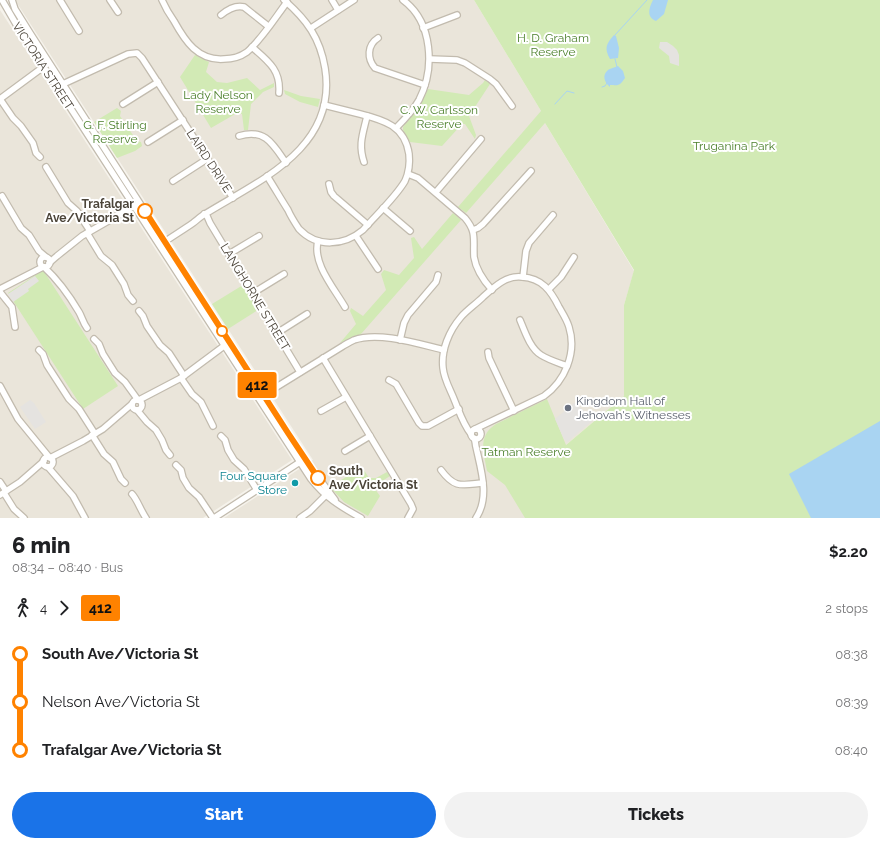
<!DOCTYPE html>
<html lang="en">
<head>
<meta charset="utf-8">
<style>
	body { margin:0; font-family:Raleway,sans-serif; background:#f2f2f2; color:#202124; height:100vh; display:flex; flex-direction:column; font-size:15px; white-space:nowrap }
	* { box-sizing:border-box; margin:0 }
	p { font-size:13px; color:#757577 }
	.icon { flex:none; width:22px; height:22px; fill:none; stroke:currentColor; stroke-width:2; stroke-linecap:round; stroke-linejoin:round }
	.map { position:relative; height:518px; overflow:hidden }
	.details { display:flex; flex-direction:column; background:#fff; flex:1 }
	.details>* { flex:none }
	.badge { padding:0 8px; border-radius:3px; font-size:14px; line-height:26px }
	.map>.badge { position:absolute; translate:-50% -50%; box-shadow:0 0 0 2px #fff }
	.legs { display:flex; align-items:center; gap:6px; height:44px; padding:0 12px; font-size:13px }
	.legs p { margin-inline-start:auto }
	.head { display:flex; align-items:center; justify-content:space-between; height:68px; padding:0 12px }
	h1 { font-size:22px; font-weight:800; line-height:30px }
	.primary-button { display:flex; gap:8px; margin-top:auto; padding:8px 12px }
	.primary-button a { flex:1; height:46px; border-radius:24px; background:#1a73e8; color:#fff; font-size:16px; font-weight:800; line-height:46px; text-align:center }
	.primary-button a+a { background:#f2f2f2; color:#202124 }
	ul { padding:0 12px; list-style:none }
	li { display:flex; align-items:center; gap:14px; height:48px; font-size:15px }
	li i { display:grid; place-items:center; width:6px; height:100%; margin:0 5px; background:currentColor }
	li i::after { content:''; width:10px; height:10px; margin:-5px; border:3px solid; border-radius:50%; background:#fff }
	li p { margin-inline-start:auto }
	li:first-child i { background:linear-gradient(#0000 50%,currentColor 0) }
	li:last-child i { background:linear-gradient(currentColor 50%,#0000 0) }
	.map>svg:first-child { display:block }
	.residential { fill:#eae5da }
	.green { fill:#d2eab5 }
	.parking { fill:#e5e3e0 }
	.water { fill:#a9d4f2 }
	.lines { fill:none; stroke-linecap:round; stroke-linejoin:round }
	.stream { stroke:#a9d4f2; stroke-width:1 }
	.minor-casing { stroke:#c2bbae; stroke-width:8 }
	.minor { stroke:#fff; stroke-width:5.5 }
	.line-1-casing { stroke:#fff; stroke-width:9 }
	.line-1 { stroke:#ff8200; stroke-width:6 }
	.stop-1-dot { fill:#fff; stroke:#ff8200; stroke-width:2 }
	.worship-dot { fill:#6b7280; stroke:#fff; stroke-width:1.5 }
	.culture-dot { fill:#0f9aa8; stroke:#fff; stroke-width:1.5 }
	.labels { text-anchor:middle; stroke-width:4; stroke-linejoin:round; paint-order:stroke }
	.park-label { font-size:12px; fill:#4a7f2a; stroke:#fff }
	.street-label { font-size:12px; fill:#4b4439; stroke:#fff }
	.stop-label { font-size:12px; font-weight:bold; fill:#4b4439; stroke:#fff; text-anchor:end }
	.worship-label { font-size:12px; fill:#5b616d; stroke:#fff; text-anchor:start }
	.culture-label { font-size:12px; fill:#0d838f; stroke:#fff; text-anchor:end }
</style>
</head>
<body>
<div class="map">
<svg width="880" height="518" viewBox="0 0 880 518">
	<rect width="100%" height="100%" fill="#f6f3ec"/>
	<g class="residential">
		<polygon points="15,0 474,0 547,121 545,123 634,271 624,305 624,396 566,445 557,518 224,518 313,460"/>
		<polygon points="0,10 292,460 203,518 0,518"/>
	</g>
	<g class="green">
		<path d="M 474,0 L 880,0 L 880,518 L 525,518 L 505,485 L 487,471 C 484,453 477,436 496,424 L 547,399 L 566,445 L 624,396 L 624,305 L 634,270 L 545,123 L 466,213 L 458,207 L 541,111 Z"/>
		<polygon points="195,55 209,62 206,72 217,82 227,83 247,78 260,90 274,83 274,87 263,92 251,104 248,130 244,130 242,114 237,113 211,128 180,77"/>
		<polygon points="485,80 490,84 469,116 476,135 475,139 465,124 462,124 442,146 410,142 403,130 403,127 418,109 428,89 469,95 483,83"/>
		<polygon points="284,90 301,96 320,99 318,107 300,102 285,94"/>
		<polygon points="117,108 121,111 120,116 137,141 141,142 142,146 135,151 117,158 94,122"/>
		<polygon points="453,213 461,220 361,334 340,343 356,324 350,311 351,308 363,316 386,290 381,274 384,270 399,275 414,258 411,238 414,237 422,249"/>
		<polygon points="43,270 118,386 83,409 8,293"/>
		<polygon points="243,285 258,310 228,329 212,304"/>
		<polygon points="362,467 369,478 376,478 387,472 390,476 379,483 375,489 380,496 368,516 344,502 330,487"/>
	</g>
	<g class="parking">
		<polygon points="660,42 667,42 673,46 677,50 679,55 679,66 670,63 669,56 659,48"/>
		<polygon points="35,276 39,281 28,289 29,291 13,302 8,294"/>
		<polygon points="30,400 34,403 46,422 35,429 20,407"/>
		<polygon points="574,403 591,416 592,421 567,442 564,439 555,419"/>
	</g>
	<g class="water">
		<path d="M 653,0 L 668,0 L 664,14 L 656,21 C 646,17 649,8 653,0 Z"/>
		<path d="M 614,35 L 616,36 L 619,48 L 618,58 L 610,59 C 604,48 606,44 614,35 Z"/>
		<path d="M 618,66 L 623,71 L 625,78 C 619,87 618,85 610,85 L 610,87 C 604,82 602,75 608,70 C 610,69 615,67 618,66 Z"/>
		<polygon points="880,421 880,518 811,518 789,474"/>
	</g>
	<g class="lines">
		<g class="stream">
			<polyline points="615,35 647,0"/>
			<polyline points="615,59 617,67"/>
			<polyline points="602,87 605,86 607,83"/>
			<polyline points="555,104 567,91 574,93"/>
		</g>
		<defs>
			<g id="minor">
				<path d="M 2,0 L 16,24 L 311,479 C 327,499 340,506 361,518"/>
				<polyline points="12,0 15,9 30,33 288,433 312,469 335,500"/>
				<polyline points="60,0 79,31"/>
				<polyline points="110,0 118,12"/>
				<path d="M 162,0 C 165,7 169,14 174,21 C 185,41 198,61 224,59 C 232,59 240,57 247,52 C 262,39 275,18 287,2"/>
				<polyline points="332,0 338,10"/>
				<path d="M 221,15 C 227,10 236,5 244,7 L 268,26"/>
				<polyline points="311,28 354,0"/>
				<polyline points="423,28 457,15"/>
				<path d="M 378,38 C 367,45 367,59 375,68 L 425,85"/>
				<path d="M 252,47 C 268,61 281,70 279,93"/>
				<polyline points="430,59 457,60 465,63 490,79 496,84 512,106"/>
				<polyline points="63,84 128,54 137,53 142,58 233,198"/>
				<polyline points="0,99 13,118 21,126 33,143 36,153 40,157"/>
				<polyline points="0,99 46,65"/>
				<polyline points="123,104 158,82"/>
				<path d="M 396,128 C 405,119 413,111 419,100 C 435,69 433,22 403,0"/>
				<path d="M 239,136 C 265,128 273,144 286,163"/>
				<polyline points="148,142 183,120"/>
				<path d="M 364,162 C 358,144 363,134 367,116"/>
				<polyline points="46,167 68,203 77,211 90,231"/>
				<path d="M 408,174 L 418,178 L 465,218 C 477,232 473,240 474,257 C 476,270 483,280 492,290"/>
				<path d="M 267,176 C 274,187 281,199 288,210 C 291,217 295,223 299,229 C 317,248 344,246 363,230 C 376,215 395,198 405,181 C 409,172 410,163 409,154 C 405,126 384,120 360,114 C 348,111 336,108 324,105"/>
				<polyline points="173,181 207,159"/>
				<polyline points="329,184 331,192 334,196 368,225"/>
				<polyline points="436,192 481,139"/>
				<polyline points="2,196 21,228 29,235 39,251 46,257"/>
				<polyline points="383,208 410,231"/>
				<polyline points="204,214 207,216 210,223 300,372"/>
				<polyline points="473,230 478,228 483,224 531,171"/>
				<polyline points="87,233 101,256 112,265 124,284 128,295 133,301"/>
				<polyline points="356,236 378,269"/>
				<path d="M 318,241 C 312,263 334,288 345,307"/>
				<path d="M 163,243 C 173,236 183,230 193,223 C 197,220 201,216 205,214 C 260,180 338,148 325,68 C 320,38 307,20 284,0"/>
				<polyline points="229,254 259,236"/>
				<circle cx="45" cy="262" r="5"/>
				<polyline points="49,263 57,256 82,236 136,205"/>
				<path d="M 44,267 C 58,280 69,295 79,312 C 82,317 83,323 87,328"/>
				<polyline points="523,277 526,251 529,243 553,215"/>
				<polyline points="0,289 43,267"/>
				<polyline points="549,289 561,277 574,257"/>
				<polyline points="0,292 12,307 15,327"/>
				<polyline points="253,293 284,274"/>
				<polyline points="139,311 143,316 147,326 160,345 169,353 184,376"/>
				<path d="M 520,320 C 525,332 530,348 541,355 C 549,360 559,363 567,366"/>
				<polyline points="277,333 307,314"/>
				<polyline points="94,339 99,344 103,354 115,373 125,382 138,400"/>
				<polyline points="400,340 404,323 408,315 436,282 438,275"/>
				<polyline points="39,350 43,354 47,365 69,399 79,409 95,434"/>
				<polyline points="488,352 489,358 514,411"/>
				<polyline points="323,358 411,504 413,509 408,518"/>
				<polyline points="181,378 192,394 201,402 213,426"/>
				<polyline points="389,380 396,384 419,423 422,426 428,426 459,409"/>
				<polyline points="0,386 18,419 49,457"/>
				<path d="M 262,396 L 343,346 C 346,344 350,342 354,340 C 379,331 419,344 444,350"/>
				<polyline points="139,400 181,378 228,343"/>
				<circle cx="137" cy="405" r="5"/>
				<polyline points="137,410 147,422 156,430 162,440 166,450 170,455"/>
				<polyline points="321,411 346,397"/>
				<circle cx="476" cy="434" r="5"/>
				<path d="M 471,434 C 463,424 459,411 454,399 C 450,389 444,379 443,368 C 441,350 449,331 461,317 C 467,310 476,304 483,297 C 494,287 506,275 522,277 C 542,278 551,291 559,307 C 563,314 567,320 569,327 C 577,353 565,381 544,396 L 475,429"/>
				<polyline points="92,435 104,454 113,462 121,479 125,483"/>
				<polyline points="221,436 225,440 228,450 234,460 244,469 257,490"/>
				<path d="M 474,438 C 476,442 475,444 476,447 C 481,470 490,497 476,518"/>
				<polyline points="345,451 370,436"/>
				<circle cx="48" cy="462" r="5"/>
				<polyline points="50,458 83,441 103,429 132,404"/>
				<polyline points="176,465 181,470 183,478 189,488 199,497 213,518"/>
				<polyline points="48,467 73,496 85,518"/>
				<path d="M 441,470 C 455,489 462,485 483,483"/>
				<polyline points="0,482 6,491"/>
				<polyline points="4,493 14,509 24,518"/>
				<path d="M 132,494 C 137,499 141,511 146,518"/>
				<polyline points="0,495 20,482 44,461"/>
				<polyline points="214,518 303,460"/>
				<polyline points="300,518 310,511 327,494"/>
			</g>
		</defs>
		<use href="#minor" class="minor-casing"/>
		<use href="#minor" class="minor"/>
	</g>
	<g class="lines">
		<defs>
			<polyline id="line-1" points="145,211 288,433 318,478"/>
		</defs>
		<use href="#line-1" class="line-1-casing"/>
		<use href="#line-1" class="line-1"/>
	</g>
	<g class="stop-1-dot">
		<circle cx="145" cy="211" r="7"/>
		<circle cx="222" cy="331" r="5"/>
		<circle cx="318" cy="478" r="7"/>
	</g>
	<circle class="worship-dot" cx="568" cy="408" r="4"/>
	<circle class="culture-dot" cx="295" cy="483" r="4"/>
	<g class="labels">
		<g class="park-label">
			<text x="553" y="42">H. D. Graham<tspan x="553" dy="14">Reserve</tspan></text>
			<text x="218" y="99">Lady Nelson<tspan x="218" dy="14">Reserve</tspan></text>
			<text x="439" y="114">C. W. Carlsson<tspan x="439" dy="14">Reserve</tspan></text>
			<text x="115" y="129">G. F. Stirling<tspan x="115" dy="14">Reserve</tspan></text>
			<text x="734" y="150">Truganina Park</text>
			<text x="526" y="456">Tatman Reserve</text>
		</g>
		<g class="street-label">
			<text transform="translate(43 66) rotate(57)" y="4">VICTORIA STREET</text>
			<text transform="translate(209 161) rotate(57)" y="4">LAIRD DRIVE</text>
			<text transform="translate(255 297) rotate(59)" y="4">LANGHORNE STREET</text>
		</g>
		<g class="stop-label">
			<text x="134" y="208">Trafalgar<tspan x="134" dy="14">Ave/Victoria St</tspan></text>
			<text x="329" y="475" text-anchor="start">South<tspan x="329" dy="14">Ave/Victoria St</tspan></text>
		</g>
		<g class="worship-label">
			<text x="576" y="405">Kingdom Hall of<tspan x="576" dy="14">Jehovah's Witnesses</tspan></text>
		</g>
		<g class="culture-label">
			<text x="287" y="480">Four Square<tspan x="287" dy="14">Store</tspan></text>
		</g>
	</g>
</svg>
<b class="badge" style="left:257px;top:385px;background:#ff8200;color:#111">412</b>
</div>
<section class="details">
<div class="head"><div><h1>6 min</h1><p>08:34 – 08:40 · Bus</p></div><b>$2.20</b></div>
<div class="legs"><svg class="icon" aria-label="walk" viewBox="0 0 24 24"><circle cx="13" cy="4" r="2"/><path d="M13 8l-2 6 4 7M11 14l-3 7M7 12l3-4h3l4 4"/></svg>4<svg class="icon" aria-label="forward" viewBox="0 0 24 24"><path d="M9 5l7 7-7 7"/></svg><b class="badge" style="background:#ff8200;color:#111">412</b><p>2 stops</p></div>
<ul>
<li><i style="color:#ff8200"></i><b>South Ave/Victoria St</b><p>08:38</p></li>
<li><i style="color:#ff8200"></i><span>Nelson Ave/Victoria St</span><p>08:39</p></li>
<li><i style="color:#ff8200"></i><b>Trafalgar Ave/Victoria St</b><p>08:40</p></li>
</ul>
<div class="primary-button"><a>Start</a><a>Tickets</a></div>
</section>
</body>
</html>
